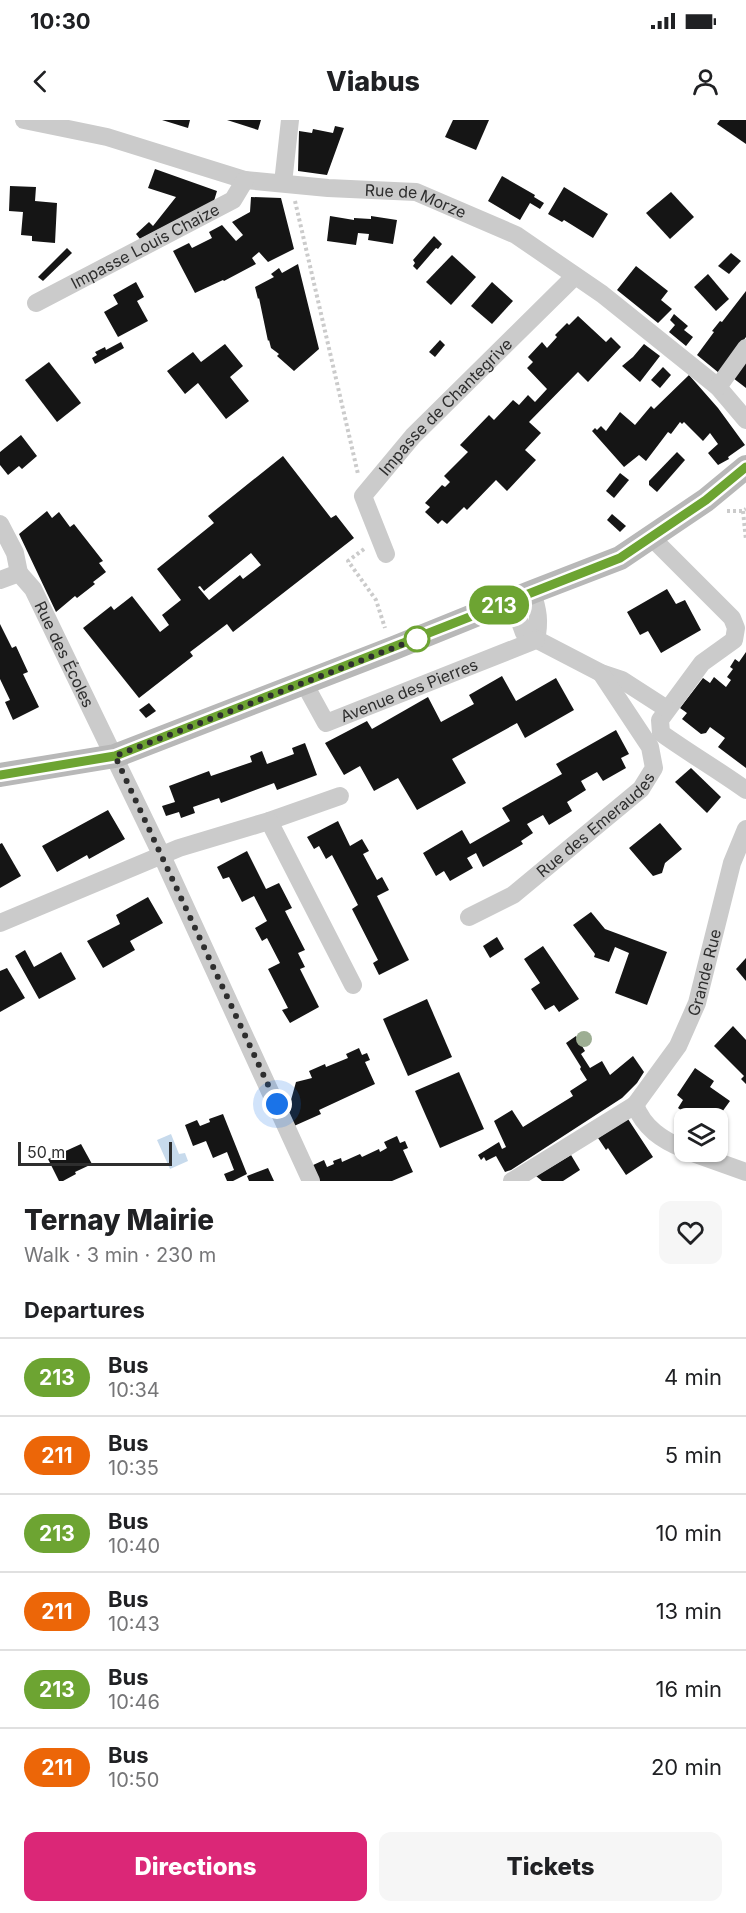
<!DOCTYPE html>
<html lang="en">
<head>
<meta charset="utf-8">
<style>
	body { margin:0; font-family:Inter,sans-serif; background:#f6f6f6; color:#202124; height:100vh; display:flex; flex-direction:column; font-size:22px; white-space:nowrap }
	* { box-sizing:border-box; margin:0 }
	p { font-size:20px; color:#757577 }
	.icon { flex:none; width:33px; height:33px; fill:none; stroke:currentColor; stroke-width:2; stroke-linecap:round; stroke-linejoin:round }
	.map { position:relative; height:1061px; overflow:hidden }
	.drawer { display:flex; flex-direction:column; background:#fff; flex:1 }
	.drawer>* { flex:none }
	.badge { padding:0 12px; border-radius:20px; font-size:21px; line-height:39px }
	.controls { position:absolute; left:674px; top:988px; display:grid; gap:12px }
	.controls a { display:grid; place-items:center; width:54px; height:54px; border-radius:12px; background:#fff; box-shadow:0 2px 4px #0004; font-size:30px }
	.scale { position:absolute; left:18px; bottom:15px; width:154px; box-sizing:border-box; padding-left:6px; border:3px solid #2e2e2e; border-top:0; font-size:16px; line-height:21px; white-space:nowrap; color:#2e2e2e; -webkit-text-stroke:4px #fff; paint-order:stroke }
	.you { position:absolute; width:30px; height:30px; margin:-15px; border:4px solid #fff; border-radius:50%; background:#1a73e8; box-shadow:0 0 0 9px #1a73e833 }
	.map>.badge { position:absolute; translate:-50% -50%; box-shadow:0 0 0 3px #fff }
	h2 { padding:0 24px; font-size:22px; line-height:54px }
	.round { display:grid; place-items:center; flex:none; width:63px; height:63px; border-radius:12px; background:#f6f6f6 }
	.headline { display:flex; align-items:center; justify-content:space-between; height:102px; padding:0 24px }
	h1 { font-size:28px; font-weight:800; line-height:45px }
	.action { display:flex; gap:12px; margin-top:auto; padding:12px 24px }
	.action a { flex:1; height:69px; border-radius:12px; background:#db2777; color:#fff; font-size:24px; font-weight:800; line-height:69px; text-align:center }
	.action a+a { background:#f6f6f6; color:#202124 }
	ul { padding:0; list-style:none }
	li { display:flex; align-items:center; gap:18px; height:78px; padding:0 24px; border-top:2px solid #e0e0e0 }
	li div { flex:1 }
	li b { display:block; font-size:22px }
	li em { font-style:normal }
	li .badge { min-width:66px; font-weight:700; text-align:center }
	.status { display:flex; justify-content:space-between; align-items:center; height:42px; padding:0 30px; background:#fff; direction:ltr }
	.status svg { height:16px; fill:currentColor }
	header { display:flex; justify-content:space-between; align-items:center; height:78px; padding:0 24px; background:#fff; font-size:27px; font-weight:800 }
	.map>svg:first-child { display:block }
	.water { fill:#c7daec }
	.building { fill:#151515; fill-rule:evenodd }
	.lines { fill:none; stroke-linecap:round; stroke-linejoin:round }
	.path { stroke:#cbcbcb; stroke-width:4; stroke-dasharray:3 3; stroke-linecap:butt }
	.street { stroke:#cbcbcb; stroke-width:18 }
	.secondary { stroke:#b8b8b8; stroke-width:24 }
	.tree { fill:#9dae93 }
	.line-casing { stroke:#fff; stroke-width:14 }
	.line { stroke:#6da432; stroke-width:9 }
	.walk { stroke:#2e2e2e; stroke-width:6; stroke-dasharray:0 10.8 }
	.stop-dot { fill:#fff; stroke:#6da432; stroke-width:3 }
	.labels { text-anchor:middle; stroke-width:6; stroke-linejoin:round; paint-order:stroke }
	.street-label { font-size:16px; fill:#2e2e2e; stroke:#fff }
</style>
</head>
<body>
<div class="status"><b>10:30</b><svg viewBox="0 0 49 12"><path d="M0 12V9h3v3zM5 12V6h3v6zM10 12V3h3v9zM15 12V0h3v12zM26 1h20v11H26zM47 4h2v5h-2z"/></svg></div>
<header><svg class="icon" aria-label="back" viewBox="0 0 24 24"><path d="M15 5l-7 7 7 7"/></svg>Viabus<svg class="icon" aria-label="person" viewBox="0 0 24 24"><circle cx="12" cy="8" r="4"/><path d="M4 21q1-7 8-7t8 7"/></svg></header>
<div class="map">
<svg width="746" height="1061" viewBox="0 0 746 1061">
	<rect width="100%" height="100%" fill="#fff"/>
	<polygon class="water" points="171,1014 179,1034 185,1033 188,1041 170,1049 157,1020"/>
	<g class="building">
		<polygon points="162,0 190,0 188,8"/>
		<polygon points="227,0 261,0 258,10"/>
		<polygon points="453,0 489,0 476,30 445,17"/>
		<polygon points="720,0 746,0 746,24 717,4"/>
		<polygon points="335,6 344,8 327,55 298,51 299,11 312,13 313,9 333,13"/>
		<polygon points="155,49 217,71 214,81 140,119 136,114 149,102 153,106 176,77 148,68"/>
		<polygon points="502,56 535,75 534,77 544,83 540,89 530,83 520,100 488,81"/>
		<polygon points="10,66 36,67 35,81 57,83 55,123 32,121 32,116 21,115 23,92 9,91"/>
		<polygon points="564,67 608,94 593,118 564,100 562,102 548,94"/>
		<polygon points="671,72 694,97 670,119 646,93"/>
		<polygon points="251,77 281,78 294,129 268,142 259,132 252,138 256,144 224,161 223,160 195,173 173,131 189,123 192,128 212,118 209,112 222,105 236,121 243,115 232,102 250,92"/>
		<polygon points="330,96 354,100 354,98 371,99 371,96 397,100 393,124 368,120 369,114 358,113 356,125 327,121"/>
		<polygon points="434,116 442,124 438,129 436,128 417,150 413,146 415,143 413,140"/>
		<polygon points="67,128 72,133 43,161 38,157"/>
		<polygon points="731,133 741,141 729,154 718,146"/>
		<polygon points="452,135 476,157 451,185 426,162"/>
		<polygon points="298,144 319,229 294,251 277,236 279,234 271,228 269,220 268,221 259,178 258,179 255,167 274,157 271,154 279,148 282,153"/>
		<polygon points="636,146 668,171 661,180 672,189 658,203 617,170"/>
		<polygon points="708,154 729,179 716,191 694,167"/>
		<polygon points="136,162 144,177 137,181 148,201 118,217 104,192 118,184 113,175"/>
		<polygon points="492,162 513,181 492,204 471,186"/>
		<polygon points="746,171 746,217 719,253 697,235 714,212 712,211 720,201 722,202"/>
		<polygon points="674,194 688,206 684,210 693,217 686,226 669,212 675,205 670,200"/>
		<polygon points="578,196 606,222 611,217 621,227 588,262 578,252 529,302 541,313 525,330 536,340 507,371 496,360 467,390 464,387 447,404 442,400 438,404 425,392 430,387 425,383 442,365 445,367 450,362 444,356 468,332 460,325 489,295 494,300 513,280 519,285 528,275 535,282 547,269 527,248 533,242 528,237 542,222 547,228 557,217 555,215 567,203 569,205"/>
		<polygon points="440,220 445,225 435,237 429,232"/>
		<polygon points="121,222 124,228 95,244 92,238 97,235 95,232 105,227 106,230"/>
		<polygon points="225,224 243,246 230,257 249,281 226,299 198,263 185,274 167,251 193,232 201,242"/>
		<polygon points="644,224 660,236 640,262 622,246 633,237"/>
		<polygon points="746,240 746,268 733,258"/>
		<polygon points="49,242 81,283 57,302 25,260"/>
		<polygon points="663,247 671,255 660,268 651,260"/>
		<polygon points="689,255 718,288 745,325 728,337 729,339 718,345 708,333 718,324 710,313 703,321 684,302 682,304 680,302 671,314 668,312 646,341 639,335 624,347 592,311 595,308 597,310 601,306 606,311 620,292 635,305 651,286 654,289"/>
		<polygon points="21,315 37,336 22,349 19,346 8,355 0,345 0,332"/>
		<polygon points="677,332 685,340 657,372 649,365 649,361"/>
		<path d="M 283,336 L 331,398 L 336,395 L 354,418 L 233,512 L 227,504 L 190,532 L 193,536 L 139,578 L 83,508 L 111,486 L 114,490 L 132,476 L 160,512 L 169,505 L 162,495 L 181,480 L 157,449 L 214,403 L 208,396 ZM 251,433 L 261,445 L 243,459 L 240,455 L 209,480 L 198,467 L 200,466 L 204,471 Z"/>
		<polygon points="620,353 629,360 614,378 606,371"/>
		<polygon points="47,391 52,398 59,392 70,407 74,404 103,441 99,443 106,452 93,462 95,464 77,478 75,476 56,492 19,414"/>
		<polygon points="612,394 626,406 620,412 607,400"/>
		<polygon points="667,469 676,484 685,480 701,510 661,533 648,511 640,515 627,492"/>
		<polygon points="0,504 12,528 16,526 28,552 23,554 39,587 13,600 5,582 10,580 0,559"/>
		<polygon points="746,532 746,648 718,627 725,618 710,607 706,613 701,614 682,599 687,593 680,588 703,558 710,563 714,557 726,567 731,560 727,557 733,549 730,547 735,539 739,542"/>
		<polygon points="502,556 516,581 556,558 574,590 525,618 517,603 452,639 466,663 417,690 398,658 374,671 360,646 344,655 325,623 367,601 372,609 428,577 441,602 474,584 469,575"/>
		<polygon points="149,583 156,591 146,598 139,590"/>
		<polygon points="616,610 629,634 621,638 626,648 603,661 597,652 581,661 586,670 567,682 572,691 549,705 543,695 527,704 533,713 521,721 523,724 483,747 476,733 467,738 473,748 450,761 444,751 436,756 423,733 462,710 470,724 510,701 502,688 562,654 556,644"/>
		<polygon points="305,623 317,655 277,670 274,663 221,683 219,678 193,687 195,693 181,698 179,692 166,696 162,686 175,682 169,666 209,651 211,656 252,642 250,636 262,631 267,644 294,634 292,628"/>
		<polygon points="691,648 721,677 707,693 675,662"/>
		<polygon points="108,690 125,719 89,739 87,735 57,752 42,726"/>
		<polygon points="338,701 350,726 362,719 369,731 363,734 377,760 382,757 389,770 377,776 409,840 379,855 373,843 378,840 352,789 358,785 342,754 332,735 326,739 319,726 314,729 307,717"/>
		<polygon points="660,703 682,729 665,743 662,753 653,756 629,728"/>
		<polygon points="2,723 21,756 0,768 0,724"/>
		<polygon points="247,731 266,769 279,763 292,788 285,791 305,830 298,833 305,847 300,849 319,887 290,903 282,890 288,888 268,849 280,843 267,818 262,821 255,808 267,801 254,776 242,782 229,757 223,759 217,747"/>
		<polygon points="148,777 163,803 130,821 135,830 103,848 87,821 120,804 116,795"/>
		<polygon points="591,792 605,809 667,832 647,885 615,873 629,833 615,827 609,842 594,837 595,834 573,805"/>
		<polygon points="497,817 504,829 490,838 483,826"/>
		<polygon points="543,826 579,879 559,892 554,885 545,890 531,869 540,863 524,839"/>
		<polygon points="25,830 34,847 61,832 76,859 39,879 15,836"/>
		<polygon points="746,838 746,861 736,849"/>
		<polygon points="7,848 25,878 0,892 0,851"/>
		<polygon points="427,879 452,937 408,956 383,899"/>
		<polygon points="733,906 746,920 746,964 741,959 744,956 714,926"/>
		<polygon points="576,916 585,931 581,934 590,948 602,941 610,955 633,936 644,952 637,963 622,978 511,1050 505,1052 496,1036 486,1041 484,1037 481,1040 478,1035 499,1022 502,1029 506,1027 494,1001 512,990 523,1007 573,976 570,971 587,960 580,949 581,947 566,923"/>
		<polygon points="359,928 362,935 367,933 370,940 365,942 375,964 319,990 321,994 294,1006 284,983 291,980 296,962 312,958 309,951 325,944 326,947 348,938 346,934"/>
		<polygon points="695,948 714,961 710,967 730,981 717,999 694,999 678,988 683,980 677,975"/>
		<polygon points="459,952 484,1009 440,1028 415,971"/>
		<polygon points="223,994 247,1054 233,1061 227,1061 224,1054 234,1050 227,1032 213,1038 206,1021 193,1026 185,1005 197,1000 200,1006 210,1002 209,999"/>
		<polygon points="628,999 653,1037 626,1055 608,1028 606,1030 598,1018"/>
		<polygon points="397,1016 400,1023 405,1021 408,1028 403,1030 413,1052 392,1061 318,1061 311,1046 324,1040 327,1047 334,1044 333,1041 341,1038 342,1042 360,1034 362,1037 379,1029 380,1032 387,1028 384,1022"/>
		<polygon points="81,1024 92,1044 75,1052 76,1054 63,1061 59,1061 48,1039"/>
		<polygon points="571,1035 580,1050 563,1061 542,1061 536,1056"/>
		<polygon points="268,1048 274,1061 249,1061 247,1056"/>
	</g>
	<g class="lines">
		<g class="path">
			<polyline points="295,81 358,354"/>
			<polyline points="727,391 743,391 746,389"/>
			<polyline points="743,391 746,420"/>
			<polyline points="364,429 348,441 376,480 385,508"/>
		</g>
		<g class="street">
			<path id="s1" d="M 24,0 L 107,17 L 245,60 L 328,68 L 416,72 L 516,115 L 602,174 L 718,267 L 746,300"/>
			<polyline points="283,63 290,0"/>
			<path id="s2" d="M 36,183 L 233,80 L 245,60"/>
			<polyline points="718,267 746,228"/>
			<polyline points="0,404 15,433 19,453"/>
			<path d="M 652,418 L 732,498 L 736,508 L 734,520 L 702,543 L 660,600 L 661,613 C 689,633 718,650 746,670"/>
			<path id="s3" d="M 386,434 L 363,376 L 413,316 L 575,156"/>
			<path id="s4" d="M 0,460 L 19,453 L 33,469 L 162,736 L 311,1061"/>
			<path d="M 532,472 C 538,490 540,501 536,520"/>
			<polyline points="512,480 524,513 601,553 622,560 667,589"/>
			<path id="s5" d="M 304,563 L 326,603 L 536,520"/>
			<polyline points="269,701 340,676"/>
			<path id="s6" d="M 469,797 L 513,775 L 641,669 L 654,648 L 650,627 L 601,553"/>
			<polyline points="0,803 179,728 269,701 353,865"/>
			<path d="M 635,985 C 644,1008 662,1020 684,1029"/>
			<polyline points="690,1032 746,1052"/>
			<path id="s7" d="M 512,1061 L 635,985 L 678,926 L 697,883 L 732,743 L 746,709"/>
		</g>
		<polyline class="secondary" points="0,655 115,636 394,528 532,472 620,438 706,380 746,347"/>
	</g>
	<circle class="tree" cx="584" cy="919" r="8"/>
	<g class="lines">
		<defs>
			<polyline id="line" points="0,655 115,636 620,438 706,380 746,347"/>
		</defs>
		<use href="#line" class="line-casing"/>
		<use href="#line" class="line"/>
		<polyline class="walk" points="277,984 115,636 419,518 417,519"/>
	</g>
	<circle class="stop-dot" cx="417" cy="519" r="12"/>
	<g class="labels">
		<g class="street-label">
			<text dy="6" stroke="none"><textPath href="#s1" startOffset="402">Rue de Morze</textPath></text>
			<text dy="6" stroke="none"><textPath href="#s2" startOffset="123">Impasse Louis Chaize</textPath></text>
			<text dy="6" stroke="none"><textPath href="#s3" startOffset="184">Impasse de Chantegrive</textPath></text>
			<text dy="6" stroke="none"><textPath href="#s4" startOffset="114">Rue des Écoles</textPath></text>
			<text dy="6" stroke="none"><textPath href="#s5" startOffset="135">Avenue des Pierres</textPath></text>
			<text dy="6" stroke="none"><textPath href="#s6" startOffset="158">Rue des Emeraudes</textPath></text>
			<text dy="6" stroke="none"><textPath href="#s7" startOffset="296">Grande Rue</textPath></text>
		</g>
	</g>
</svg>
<div class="controls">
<a><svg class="icon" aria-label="layers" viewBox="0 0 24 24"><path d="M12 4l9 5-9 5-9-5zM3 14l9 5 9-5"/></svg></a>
</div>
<div class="scale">50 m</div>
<div class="you" style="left:277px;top:984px"></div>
<b class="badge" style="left:499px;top:485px;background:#6da432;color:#fff">213</b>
</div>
<section class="drawer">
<div class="headline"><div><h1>Ternay Mairie</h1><p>Walk · 3 min · 230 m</p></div><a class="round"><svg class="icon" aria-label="heart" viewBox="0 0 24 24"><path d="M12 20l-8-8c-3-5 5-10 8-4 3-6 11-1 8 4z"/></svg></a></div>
<h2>Departures</h2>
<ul>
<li><span class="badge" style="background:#6da432;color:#fff">213</span><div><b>Bus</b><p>10:34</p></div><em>4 min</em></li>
<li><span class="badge" style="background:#ec6608;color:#fff">211</span><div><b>Bus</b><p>10:35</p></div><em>5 min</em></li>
<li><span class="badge" style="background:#6da432;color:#fff">213</span><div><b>Bus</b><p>10:40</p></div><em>10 min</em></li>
<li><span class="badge" style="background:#ec6608;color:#fff">211</span><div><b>Bus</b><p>10:43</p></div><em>13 min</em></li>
<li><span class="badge" style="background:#6da432;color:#fff">213</span><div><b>Bus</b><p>10:46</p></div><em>16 min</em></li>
<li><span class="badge" style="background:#ec6608;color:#fff">211</span><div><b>Bus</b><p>10:50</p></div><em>20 min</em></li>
</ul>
<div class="action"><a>Directions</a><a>Tickets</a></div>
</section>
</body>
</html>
